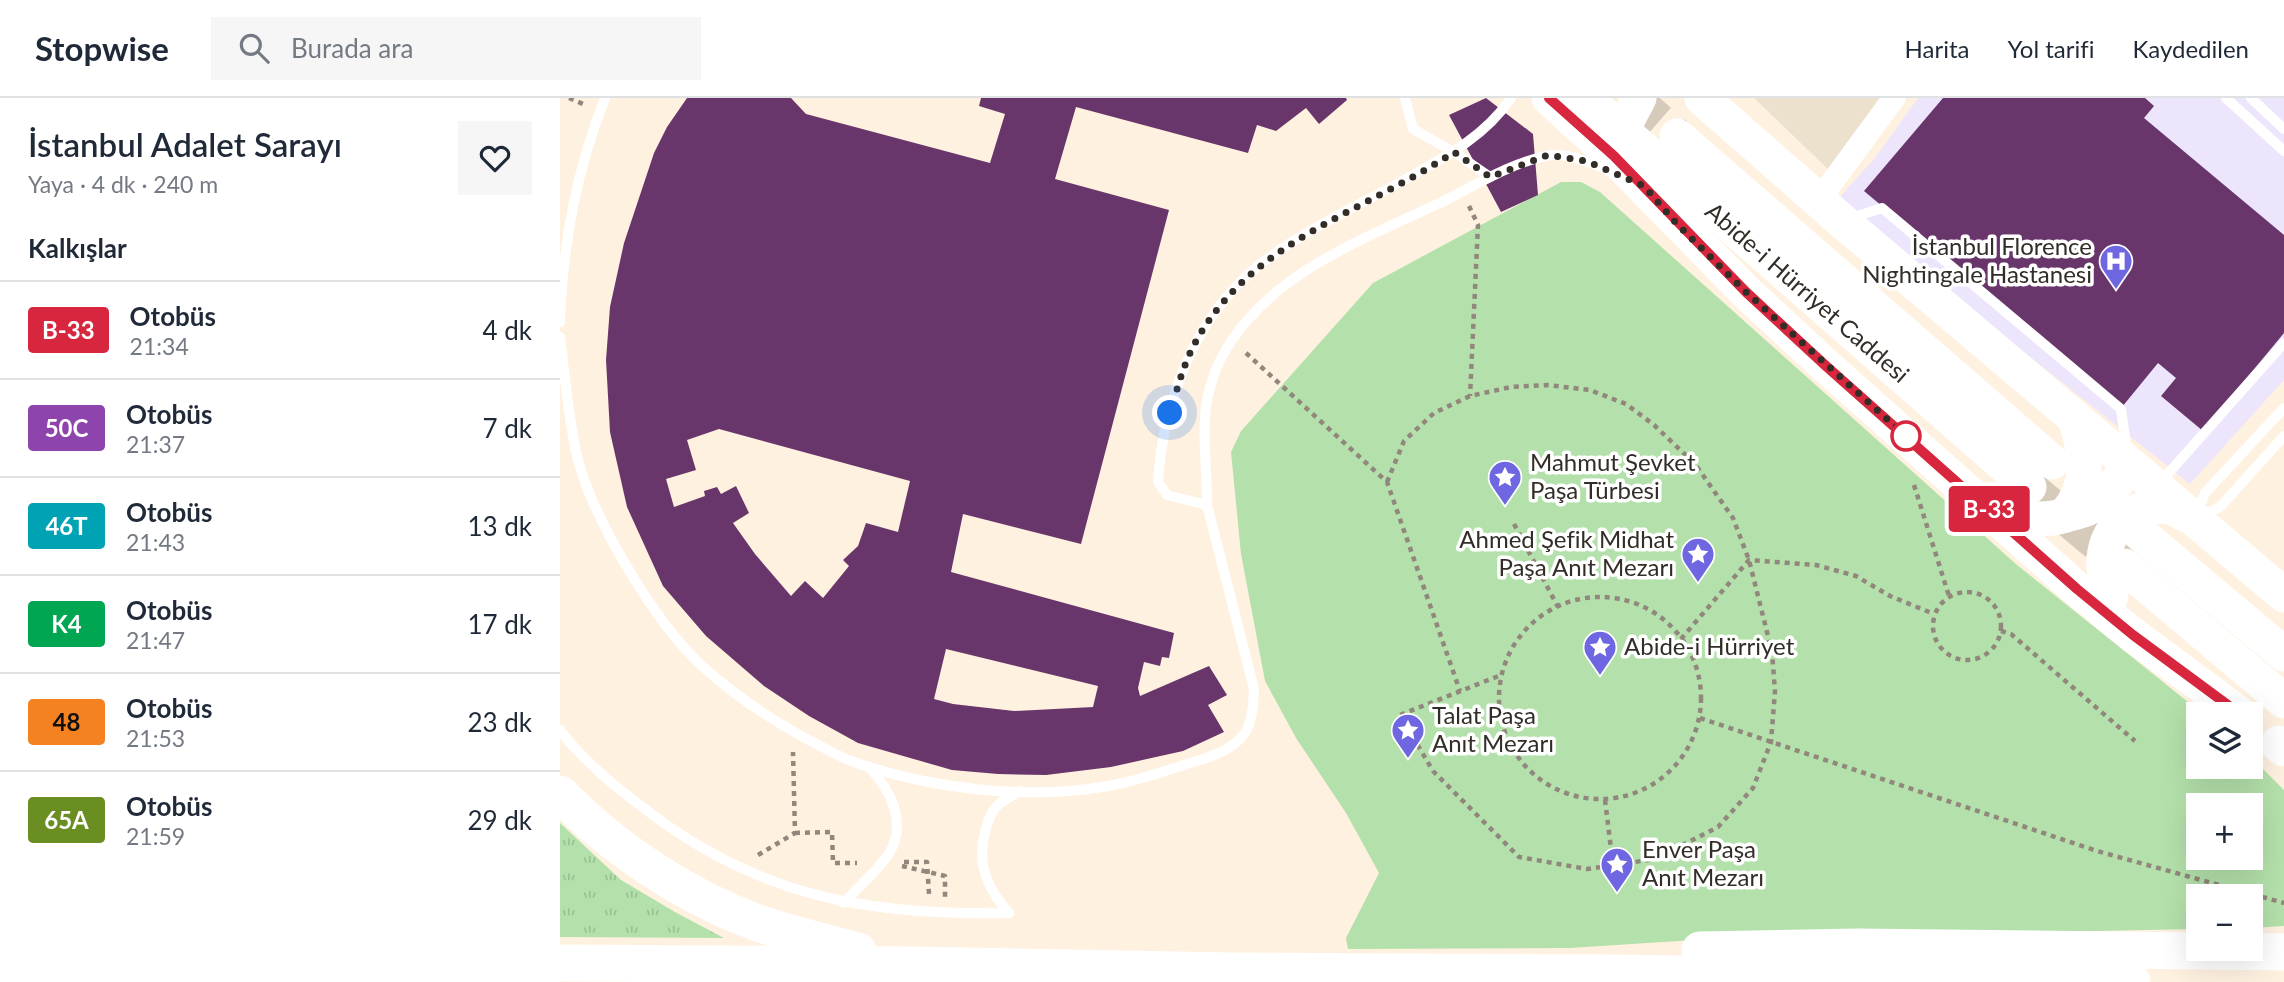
<!DOCTYPE html>
<html lang="tr">
<head>
<meta charset="utf-8">
<style>
	body { margin:0; font-family:Lato,sans-serif; background:#f6f6f7; color:#1f2937; height:100vh; display:flex; flex-direction:column; font-size:26px; white-space:nowrap }
	* { box-sizing:border-box; margin:0 }
	p { font-size:23px; color:#747a83 }
	.icon { flex:none; width:38px; height:38px; fill:none; stroke:currentColor; stroke-width:2; stroke-linecap:round; stroke-linejoin:round }
	.map { position:relative; flex:1; overflow:hidden }
	.details { display:flex; flex-direction:column; background:#fff; width:560px }
	.details>* { flex:none }
	.badge { padding:0 14px; border-radius:5px; font-size:24px; line-height:46px }
	.tools { position:absolute; left:1626px; top:604px; display:grid; gap:14px }
	.tools a { display:grid; place-items:center; width:77px; height:77px; border-radius:0px; background:#fff; box-shadow:0 7px 28px #0002; font-size:35px }
	.you { position:absolute; width:35px; height:35px; margin:-18px; border:5px solid #fff; border-radius:50%; background:#1a73e8; box-shadow:0 0 0 10px #1a73e833 }
	.map>.badge { position:absolute; translate:-50% -50%; box-shadow:0 0 0 4px #fff }
	h2 { padding:0 28px; font-size:26px; line-height:63px }
	.round { display:grid; place-items:center; flex:none; width:74px; height:74px; border-radius:0px; background:#f6f6f7 }
	.summary { display:flex; align-items:center; justify-content:space-between; height:119px; padding:0 28px }
	h1 { font-size:33px; font-weight:600; line-height:52px }
	ul { padding:0; list-style:none }
	li { display:flex; align-items:center; gap:21px; height:98px; padding:0 28px; border-top:2px solid #e0e1e3 }
	li div { flex:1 }
	li b { display:block; font-size:26px }
	li em { font-style:normal }
	li .badge { min-width:77px; font-weight:700; text-align:center }
	header { display:flex; align-items:center; gap:42px; box-sizing:border-box; height:98px; padding:0 35px; background:#fff; border-bottom:2px solid #e0e1e3 }
	header strong { font-size:33px }
	nav { display:flex; gap:38px; margin-inline-start:auto; font-size:24px }
	.search { width:490px; height:63px; background:#f6f6f7; display:flex; align-items:center; gap:18px; box-sizing:border-box; padding:0 24px; border-radius:0px; color:#747a83; font-size:26px }
	main { display:flex; flex:1; min-height:0 }
	.map>svg:first-child { display:block }
	.commercial { fill:#ece1cd }
	.medical { fill:#ede5fb }
	.grass { fill:url(#grass-tufts) }
	.park { fill:#b4e1ab; fill-rule:evenodd }
	.building { fill:#69366b; fill-rule:evenodd }
	.lines { fill:none; stroke-linecap:round; stroke-linejoin:round }
	.primary-tunnel { stroke:#d6cabb; stroke-width:35; stroke-dasharray:35 18; stroke-linecap:butt }
	.path { stroke:#91877c; stroke-width:4.5; stroke-dasharray:5 5; stroke-linecap:butt }
	.service { stroke:#fff; stroke-width:10 }
	.minor { stroke:#fff; stroke-width:23 }
	.primary { stroke:#fff; stroke-width:35 }
	.trunk { stroke:#fff; stroke-width:37 }
	.line-casing { stroke:#fff; stroke-width:16 }
	.line { stroke:#d7263d; stroke-width:10 }
	.walk { stroke:#332d27; stroke-width:7; stroke-dasharray:0 12.6 }
	.stop-dot { fill:#fff; stroke:#d7263d; stroke-width:3.5 }
	.labels { text-anchor:middle; stroke-width:7; stroke-linejoin:round; paint-order:stroke }
	.poi-label { font-size:24px; fill:#332d27; stroke:#fff; text-anchor:start }
	.street-label { font-size:24px; fill:#332d27; stroke:#fff }
</style>
</head>
<body>
<header>
<strong>Stopwise</strong>
<div class="search"><svg class="icon" aria-label="search" viewBox="0 0 24 24"><circle cx="10" cy="10" r="6"/><path d="M15 15l6 6"/></svg>Burada ara</div>
<nav><a>Harita</a><a>Yol tarifi</a><a>Kaydedilen</a></nav>
</header>
<main>
<section class="details">
<div class="summary"><div><h1>İstanbul Adalet Sarayı</h1><p>Yaya · 4 dk · 240 m</p></div><a class="round"><svg class="icon" aria-label="heart" viewBox="0 0 24 24"><path d="M12 20l-8-8c-3-5 5-10 8-4 3-6 11-1 8 4z"/></svg></a></div>
<h2>Kalkışlar</h2>
<ul>
<li><span class="badge" style="background:#d7263d;color:#fff">B-33</span><div><b>Otobüs</b><p>21:34</p></div><em>4 dk</em></li>
<li><span class="badge" style="background:#8e44ad;color:#fff">50C</span><div><b>Otobüs</b><p>21:37</p></div><em>7 dk</em></li>
<li><span class="badge" style="background:#00a3b4;color:#fff">46T</span><div><b>Otobüs</b><p>21:43</p></div><em>13 dk</em></li>
<li><span class="badge" style="background:#00a651;color:#fff">K4</span><div><b>Otobüs</b><p>21:47</p></div><em>17 dk</em></li>
<li><span class="badge" style="background:#f58220;color:#111">48</span><div><b>Otobüs</b><p>21:53</p></div><em>23 dk</em></li>
<li><span class="badge" style="background:#6b8e23;color:#fff">65A</span><div><b>Otobüs</b><p>21:59</p></div><em>29 dk</em></li>
</ul>
</section>
<div class="map">
<svg width="1724" height="884" viewBox="0 0 1724 884">
	<defs>
		<pattern id="grass-tufts" width="24" height="20" patternUnits="userSpaceOnUse" patternTransform="scale(1.75)"><rect width="24" height="20" fill="#b4e1ab"/><path d="M3 7l-1-3M5 7V3M7 7l1-3M15 17l-1-3M17 17v-4M19 17l1-3" fill="none" stroke="#9bc193"/></pattern>
	</defs>
	<rect width="100%" height="100%" fill="#fff1e0"/>
	<polygon class="commercial" points="1194,0 1329,0 1274,77"/>
	<polygon class="medical" points="1358,0 1724,0 1724,282 1630,386 1275,104 1315,60"/>
	<polygon class="grass" points="0,725 61,782 115,814 164,840 0,839"/>
	<path class="park" d="M 1001,84 L 1021,84 L 1040,94 L 1457,467 L 1643,616 L 1638,616 L 1638,668 L 1690,668 L 1691,659 L 1724,692 L 1724,828 L 1691,830 L 1690,798 L 1638,798 L 1638,831 L 1165,840 L 1010,850 L 788,851 L 786,840 L 819,775 L 786,715 L 736,640 L 705,583 L 681,456 L 671,354 L 681,333 L 813,185 ZM 1638,707 L 1690,707 L 1690,760 L 1638,760 Z"/>
	<g class="building">
		<path d="M 127,0 L 231,0 L 246,16 L 430,65 L 445,16 L 419,8 L 421,0 L 786,0 L 787,2 L 759,26 L 746,10 L 716,33 L 697,27 L 688,55 L 516,9 L 495,81 L 609,112 L 521,446 L 403,416 L 391,474 L 614,535 L 609,560 L 602,559 L 600,568 L 584,564 L 578,590 L 580,598 L 649,568 L 667,597 L 648,607 L 664,634 L 623,653 L 551,669 L 486,677 L 438,676 L 392,672 L 298,645 L 249,618 L 204,588 L 146,538 L 103,488 L 67,409 L 50,334 L 46,262 L 50,209 L 64,145 L 94,55 L 107,29 ZM 159,331 L 350,383 L 338,434 L 306,425 L 298,448 L 283,462 L 289,468 L 263,500 L 245,483 L 231,498 L 195,456 L 173,425 L 189,415 L 176,388 L 161,396 L 157,389 L 144,393 L 145,398 L 114,409 L 106,381 L 136,372 L 127,342 ZM 386,551 L 538,588 L 533,609 L 454,613 L 393,606 L 374,601 Z"/>
		<polygon points="926,0 973,36 978,97 941,114 889,17"/>
		<polygon points="1383,0 1585,0 1594,8 1584,20 1724,137 1724,235 1643,333 1601,298 1616,280 1598,265 1562,309 1304,93"/>
	</g>
	<g class="lines">
		<g class="primary-tunnel">
			<polyline points="1073,0 1117,38"/>
			<polyline points="1469,389 1564,468"/>
		</g>
		<g class="path">
			<polyline points="9,0 23,6"/>
			<polyline points="909,108 918,127 910,298"/>
			<polyline points="1444,189 1455,177"/>
			<polyline points="686,255 827,384 900,593"/>
			<polyline points="827,384 844,343 874,315 910,298 951,289 987,287 1030,292 1066,306 1094,327 1135,366 1173,420 1189,462 1212,554 1215,593 1211,644 1193,690 1158,729 1095,761 1027,771 959,759 873,673 840,617 941,577"/>
			<polyline points="1354,387 1389,498"/>
			<polyline points="954,426 998,509"/>
			<circle cx="1407" cy="528" r="34"/>
			<circle cx="1040" cy="600" r="101"/>
			<polyline points="1441,533 1451,536 1575,643"/>
			<polyline points="1121,541 1189,462 1256,467 1296,478 1330,498 1374,516"/>
			<polyline points="1140,620 1537,753 1724,805"/>
			<polyline points="1045,702 1053,767"/>
			<polyline points="235,735 272,734 273,765 297,765"/>
			<polyline points="198,757 235,735 233,654"/>
			<polyline points="344,764 367,764 369,796"/>
			<polyline points="342,768 385,778 385,799"/>
		</g>
		<g class="service">
			<polyline points="845,0 853,31 894,54 930,79"/>
			<polyline points="1666,0 1724,53"/>
			<polyline points="1691,0 1724,31"/>
			<polyline points="1288,121 1322,110 1561,311 1567,354"/>
			<path d="M 0,224 C 3,145 16,74 45,0"/>
			<path d="M 0,239 C 5,277 8,317 16,354 C 30,417 94,523 141,567 C 176,599 216,625 258,647 C 269,652 280,659 291,663 C 367,690 463,702 542,689 C 569,685 597,676 624,667 C 645,660 670,655 684,636 C 693,623 693,606 694,591 L 647,407 C 647,344 633,300 672,242 C 721,170 809,139 884,103 C 916,87 951,65 986,58 C 1006,54 1030,64 1048,72"/>
			<polyline points="1598,387 1724,245"/>
			<path d="M 647,407 L 607,397 L 598,384 C 603,303 635,219 699,167 C 745,131 801,107 851,78 C 889,57 926,37 951,0"/>
			<polyline points="1637,415 1645,395 1724,310"/>
			<polyline points="1641,418 1660,409 1724,338"/>
			<path d="M 0,632 C 21,661 53,687 81,708 C 196,798 306,818 449,815"/>
			<path d="M 283,805 C 298,790 316,774 328,757 C 349,726 330,691 308,668"/>
			<path d="M 449,815 C 428,792 416,766 425,734 C 427,726 430,716 436,709 C 441,703 452,698 459,693"/>
		</g>
		<polyline class="minor" points="1259,102 1334,0"/>
		<g class="primary">
			<polyline points="989,0 1053,58 1186,194 1266,268 1517,491 1573,537 1680,616"/>
			<polyline points="1025,0 1469,389"/>
			<polyline points="1142,0 1282,123 1724,497"/>
			<polyline points="1117,38 1492,364"/>
			<polyline points="1055,51 1062,32 1079,0"/>
			<path d="M 1431,411 C 1456,421 1480,425 1506,417 C 1515,414 1525,413 1532,408 C 1548,399 1559,381 1569,367"/>
			<path d="M 1505,417 C 1532,387 1526,355 1515,320"/>
			<polyline points="1582,437 1724,556"/>
			<polyline points="1564,468 1724,603"/>
			<path d="M 1551,498 C 1547,487 1543,473 1544,461 C 1546,427 1576,405 1609,409 C 1615,410 1622,415 1629,418"/>
		</g>
		<g class="trunk">
			<polyline points="1719,646 1724,650"/>
			<path d="M 0,696 C 54,751 123,797 195,824 C 228,836 264,844 298,853"/>
			<polyline points="1140,852 1297,849 1724,854"/>
			<polyline points="0,865 353,867 670,873 1057,875 1572,884"/>
		</g>
	</g>
	<g class="lines">
		<defs>
			<polyline id="line" points="989,0 1054,58 1186,194 1266,268 1517,491 1573,537 1680,616"/>
		</defs>
		<use href="#line" class="line-casing"/>
		<use href="#line" class="line"/>
		<path class="walk" d="M 610,315 C 617,292 623,267 635,245 C 691,142 803,115 894,54 L 930,79 L 988,57 L 1026,63 L 1084,88 L 1116,125 L 1186,194 L 1346,338"/>
	</g>
	<defs>
		<symbol id="hospital-pin" viewBox="-11 -11 22 30"><path d="M0 17L-7.5 6A9.5 9.5 0 1 1 7.5 6Z" fill="#6f67e1" stroke="#fff"/><path d="M-5-5h3v3.5h4V-5h3V5h-3V1.5h-4V5h-3Z" fill="#fff"/></symbol>
		<symbol id="sight-pin" viewBox="-11 -11 22 30"><path d="M0 17L-7.5 6A9.5 9.5 0 1 1 7.5 6Z" fill="#6f67e1" stroke="#fff"/><path d="M0-6L1.8-2.2L6-1.7L2.9 1.2L3.7 5.4L0 3.3L-3.7 5.4L-2.9 1.2L-6-1.7L-1.8-2.2Z" fill="#fff"/></symbol>
	</defs>
	<g fill-rule="evenodd">
		<use href="#hospital-pin" x="1537" y="144" width="38" height="52"/>
		<use href="#sight-pin" x="926" y="360" width="38" height="52"/>
		<use href="#sight-pin" x="1119" y="437" width="38" height="52"/>
		<use href="#sight-pin" x="1021" y="530" width="38" height="52"/>
		<use href="#sight-pin" x="829" y="613" width="38" height="52"/>
		<use href="#sight-pin" x="1038" y="747" width="38" height="52"/>
	</g>
	<circle class="stop-dot" cx="1346" cy="338" r="14"/>
	<g class="labels">
		<g class="poi-label">
			<text x="1532" y="157" text-anchor="end">İstanbul Florence<tspan x="1532" dy="28">Nightingale Hastanesi</tspan></text>
			<text x="970" y="373">Mahmut Şevket<tspan x="970" dy="28">Paşa Türbesi</tspan></text>
			<text x="1114" y="450" text-anchor="end">Ahmed Şefik Midhat<tspan x="1114" dy="28">Paşa Anıt Mezarı</tspan></text>
			<text x="1064" y="557">Abide-i Hürriyet</text>
			<text x="872" y="626">Talat Paşa<tspan x="872" dy="28">Anıt Mezarı</tspan></text>
			<text x="1082" y="760">Enver Paşa<tspan x="1082" dy="28">Anıt Mezarı</tspan></text>
		</g>
		<g class="street-label">
			<text transform="translate(1247 195) rotate(41)" y="8">Abide-i Hürriyet Caddesi</text>
		</g>
	</g>
</svg>
<div class="tools">
<a><svg class="icon" aria-label="layers" viewBox="0 0 24 24"><path d="M12 4l9 5-9 5-9-5zM3 14l9 5 9-5"/></svg></a>
<a>+</a>
<a>−</a>
</div>
<div class="you" style="left:610px;top:315px"></div>
<b class="badge" style="left:1429px;top:411px;background:#d7263d;color:#fff">B-33</b>
</div>
</main>
</body>
</html>
